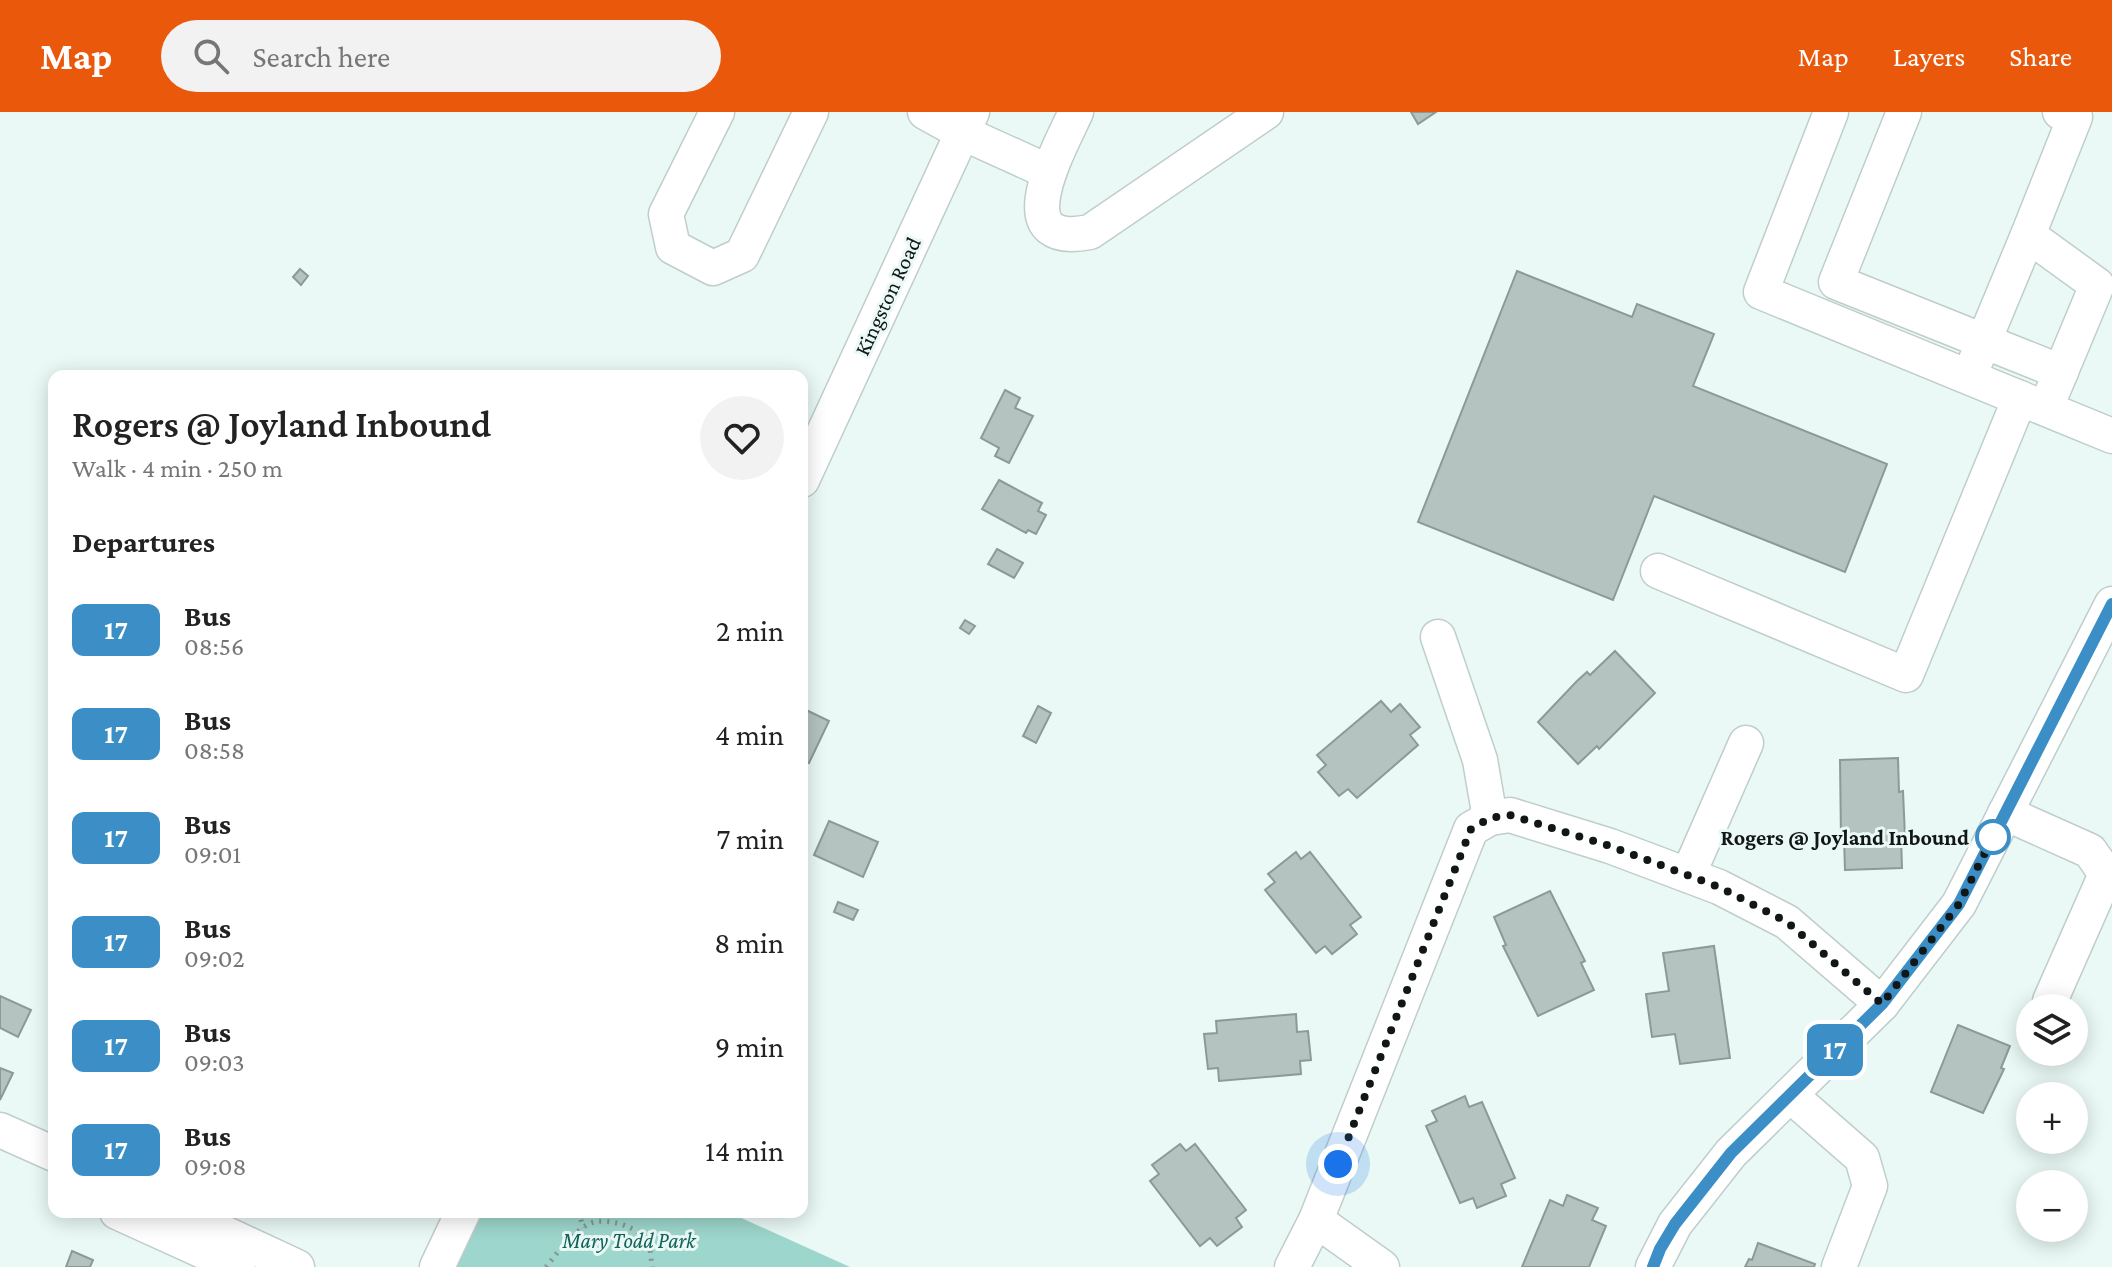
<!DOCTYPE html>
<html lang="en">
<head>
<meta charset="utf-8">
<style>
	body { margin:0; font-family:"Crimson Pro",serif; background:#f2f2f2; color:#222; height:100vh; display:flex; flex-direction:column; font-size:30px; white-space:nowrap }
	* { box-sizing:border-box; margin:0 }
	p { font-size:26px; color:#767676 }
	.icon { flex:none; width:44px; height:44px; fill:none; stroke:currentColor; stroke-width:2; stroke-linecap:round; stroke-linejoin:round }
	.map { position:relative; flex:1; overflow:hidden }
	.panel { position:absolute; left:48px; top:258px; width:760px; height:848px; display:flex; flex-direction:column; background:#fff; border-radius:16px; box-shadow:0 4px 20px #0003 }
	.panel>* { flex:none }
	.badge { padding:0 16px; border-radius:12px; font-size:28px; line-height:52px }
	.tools { position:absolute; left:2016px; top:882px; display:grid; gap:16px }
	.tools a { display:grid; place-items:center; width:72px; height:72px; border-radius:50%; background:#fff; box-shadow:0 4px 20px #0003; font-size:40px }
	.you { position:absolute; width:40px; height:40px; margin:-20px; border:6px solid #fff; border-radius:50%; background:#1a73e8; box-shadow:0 0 0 12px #1a73e833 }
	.map>.badge { position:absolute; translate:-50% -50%; box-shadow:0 0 0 4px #fff }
	h2 { padding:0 24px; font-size:30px; line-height:72px }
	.round { display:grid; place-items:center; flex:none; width:84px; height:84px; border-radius:42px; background:#f2f2f2 }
	.head { display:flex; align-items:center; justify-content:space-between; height:136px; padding:0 24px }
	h1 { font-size:38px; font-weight:600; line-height:60px }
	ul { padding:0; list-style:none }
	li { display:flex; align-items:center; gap:24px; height:104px; padding:0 24px }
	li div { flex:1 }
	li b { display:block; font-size:30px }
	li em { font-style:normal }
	li .badge { min-width:88px; font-weight:700; text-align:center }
	header { display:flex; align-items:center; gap:48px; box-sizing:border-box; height:112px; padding:0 40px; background:#ea580c; color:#fff }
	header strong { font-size:38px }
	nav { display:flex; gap:44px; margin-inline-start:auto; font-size:28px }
	.search { width:560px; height:72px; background:#f2f2f2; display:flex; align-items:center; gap:20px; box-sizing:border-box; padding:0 28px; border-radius:44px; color:#767676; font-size:30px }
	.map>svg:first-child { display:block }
	.green { fill:#9dd6cc }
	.building { fill:#b4c3c0; stroke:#8c9a97; stroke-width:2 }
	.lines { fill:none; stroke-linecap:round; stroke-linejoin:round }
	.minor-casing { stroke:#bfcecb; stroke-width:37 }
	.path { stroke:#899492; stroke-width:5; stroke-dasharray:2 6; stroke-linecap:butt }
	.minor { stroke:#fff; stroke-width:34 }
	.line-casing { stroke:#fff; stroke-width:18 }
	.line { stroke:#3c8fc6; stroke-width:12 }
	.walk { stroke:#111716; stroke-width:8; stroke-dasharray:0 14.4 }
	.stop-dot { fill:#fff; stroke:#3c8fc6; stroke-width:4 }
	.labels { text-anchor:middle; stroke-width:6; stroke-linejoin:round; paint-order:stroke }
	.street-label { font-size:22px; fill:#111716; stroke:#eaf9f6 }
	.stop-label { font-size:22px; font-weight:bold; fill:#111716; stroke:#eaf9f6; text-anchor:end }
	.park-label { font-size:22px; font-style:italic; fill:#116258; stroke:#eaf9f6 }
</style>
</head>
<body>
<header>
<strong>Map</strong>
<div class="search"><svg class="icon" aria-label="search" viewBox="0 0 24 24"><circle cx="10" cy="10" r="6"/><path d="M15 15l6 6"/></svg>Search here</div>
<nav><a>Map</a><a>Layers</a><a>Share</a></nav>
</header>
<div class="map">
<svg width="2112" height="1155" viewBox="0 0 2112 1155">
	<rect width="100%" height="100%" fill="#eaf9f6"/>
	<polygon class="green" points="481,1100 728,1100 850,1155 455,1155"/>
	<g class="building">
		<polygon points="1411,0 1436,0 1418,12"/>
		<polygon points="300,157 308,164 301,173 293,165"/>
		<polygon points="1517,159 1632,205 1637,192 1714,222 1693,274 1887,352 1845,460 1654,384 1613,488 1418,410"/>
		<polygon points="1005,278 1020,286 1015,296 1033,304 1009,351 995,344 999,336 981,326"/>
		<polygon points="999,368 1042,391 1038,399 1046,403 1036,422 1028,418 1026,421 982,397"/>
		<polygon points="997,437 1023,451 1014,466 988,452"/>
		<polygon points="965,508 975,514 969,522 960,516"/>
		<polygon points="1615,539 1655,581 1599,637 1597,634 1578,652 1538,610 1577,569 1587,560 1590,563"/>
		<polygon points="1381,589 1391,600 1400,592 1420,615 1410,623 1418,633 1357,686 1348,677 1339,684 1318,660 1326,653 1317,643"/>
		<polygon points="1038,594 1051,601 1036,631 1023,624"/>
		<polygon points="802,596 829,609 809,651 802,647"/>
		<polygon points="1898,646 1899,680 1903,679 1905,725 1901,725 1902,756 1845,758 1844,727 1841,727 1840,648"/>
		<polygon points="829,709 878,730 863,765 814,743"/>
		<polygon points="1296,740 1301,747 1310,740 1361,805 1350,813 1357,822 1332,842 1325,834 1316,841 1265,778 1275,770 1268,762"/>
		<polygon points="1550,779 1585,849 1581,851 1594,878 1538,904 1503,834 1506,833 1494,805"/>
		<polygon points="838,790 858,798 853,808 834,800"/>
		<polygon points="1714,834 1730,946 1680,952 1675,922 1652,925 1646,882 1669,879 1663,841"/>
		<polygon points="0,884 31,898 18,925 0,916"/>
		<polygon points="1296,902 1297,920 1308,919 1311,948 1300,949 1301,962 1219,969 1218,956 1208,957 1204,922 1217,921 1216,909"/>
		<polygon points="1958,913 2010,934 2001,956 2004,957 1983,1001 1931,980"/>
		<polygon points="0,956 13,961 0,988"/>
		<polygon points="1465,984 1469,995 1482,990 1515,1066 1501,1072 1506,1084 1477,1096 1473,1086 1460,1091 1426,1014 1437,1009 1432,999"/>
		<polygon points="1180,1032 1186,1039 1195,1032 1246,1098 1236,1106 1242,1115 1217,1134 1210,1126 1200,1134 1150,1069 1159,1062 1152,1053"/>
		<polygon points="1567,1083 1598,1096 1592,1108 1606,1114 1589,1155 1522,1155 1550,1088 1563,1094"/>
		<polygon points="1758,1131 1815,1152 1814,1155 1745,1155 1749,1147 1752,1148"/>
		<polygon points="72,1139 93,1148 90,1155 66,1155"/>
	</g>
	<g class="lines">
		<defs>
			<g id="minor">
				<polyline points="717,0 666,102 673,135 713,156 742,143 811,0"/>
				<polyline points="925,0 963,21 1049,60"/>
				<path d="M 1076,0 C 1059,37 1002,138 1090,120 L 1266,0"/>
				<polyline points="1831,0 1761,180 2112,324"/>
				<polyline points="1904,0 1836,170 2061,260"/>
				<polyline points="1976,248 2028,123"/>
				<polyline points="2052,281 2097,173 2028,123 2075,5 2060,0"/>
				<polyline points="802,368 972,0"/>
				<polyline points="1658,459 1906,563 2020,286"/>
				<polyline points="1438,525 1480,648 1490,706"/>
				<polyline points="2005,701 2090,739 2106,762 2050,889"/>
				<polyline points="1688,763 1746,631"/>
				<polyline points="1790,983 1862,1046 1870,1074 1839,1155"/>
				<polyline points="0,1018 54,1042"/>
				<polyline points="117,1100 238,1155"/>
				<polyline points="179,1100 297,1155"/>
				<polyline points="1316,1108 1382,1155"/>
				<polyline points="437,1155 463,1100"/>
				<polyline points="1292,1155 1316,1108 1471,717 1490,706 1510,703 1610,734 1719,775 1787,810 1882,892"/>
				<polyline points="1653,1155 1675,1112 1731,1041 1882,892 1959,792 2112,492"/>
			</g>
		</defs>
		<use href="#minor" class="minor-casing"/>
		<g class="path">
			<polyline points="579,1100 583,1116"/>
			<path d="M 546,1155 C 558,1140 573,1119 591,1111 C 606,1105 640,1115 648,1130 C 651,1137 651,1148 652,1155"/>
		</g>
		<use href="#minor" class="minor"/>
	</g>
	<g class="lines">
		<defs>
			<polyline id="line" points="1653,1155 1660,1137 1675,1112 1731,1041 1882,892 1959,792 2112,492"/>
		</defs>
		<use href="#line" class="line-casing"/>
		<use href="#line" class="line"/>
		<polyline class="walk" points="1338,1052 1471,717 1490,706 1510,703 1610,734 1719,775 1787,810 1882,892 1959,792 1993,725"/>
	</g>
	<circle class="stop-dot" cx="1993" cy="725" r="16"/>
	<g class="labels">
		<g class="street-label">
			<text transform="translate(887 184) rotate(-65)" y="8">Kingston Road</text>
		</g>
		<g class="stop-label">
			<text x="1969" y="733">Rogers @ Joyland Inbound</text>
		</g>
		<g class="park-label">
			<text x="629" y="1136">Mary Todd Park</text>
		</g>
	</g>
</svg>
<div class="tools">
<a><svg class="icon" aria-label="layers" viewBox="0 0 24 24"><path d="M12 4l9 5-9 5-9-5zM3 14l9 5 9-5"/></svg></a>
<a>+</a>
<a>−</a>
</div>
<div class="you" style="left:1338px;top:1052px"></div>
<b class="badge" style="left:1835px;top:938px;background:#3c8fc6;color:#fff">17</b>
<section class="panel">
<div class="head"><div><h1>Rogers @ Joyland Inbound</h1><p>Walk · 4 min · 250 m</p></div><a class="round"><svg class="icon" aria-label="heart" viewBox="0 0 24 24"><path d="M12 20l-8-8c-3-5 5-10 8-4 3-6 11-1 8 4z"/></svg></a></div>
<h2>Departures</h2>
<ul>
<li><span class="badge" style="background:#3c8fc6;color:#fff">17</span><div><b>Bus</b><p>08:56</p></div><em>2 min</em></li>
<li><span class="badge" style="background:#3c8fc6;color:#fff">17</span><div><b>Bus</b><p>08:58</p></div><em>4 min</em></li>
<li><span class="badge" style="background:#3c8fc6;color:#fff">17</span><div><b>Bus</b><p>09:01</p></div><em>7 min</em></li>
<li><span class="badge" style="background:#3c8fc6;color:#fff">17</span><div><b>Bus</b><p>09:02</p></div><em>8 min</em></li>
<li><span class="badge" style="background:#3c8fc6;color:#fff">17</span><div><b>Bus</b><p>09:03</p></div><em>9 min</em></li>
<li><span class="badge" style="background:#3c8fc6;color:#fff">17</span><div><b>Bus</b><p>09:08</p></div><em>14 min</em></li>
</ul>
</section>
</div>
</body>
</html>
